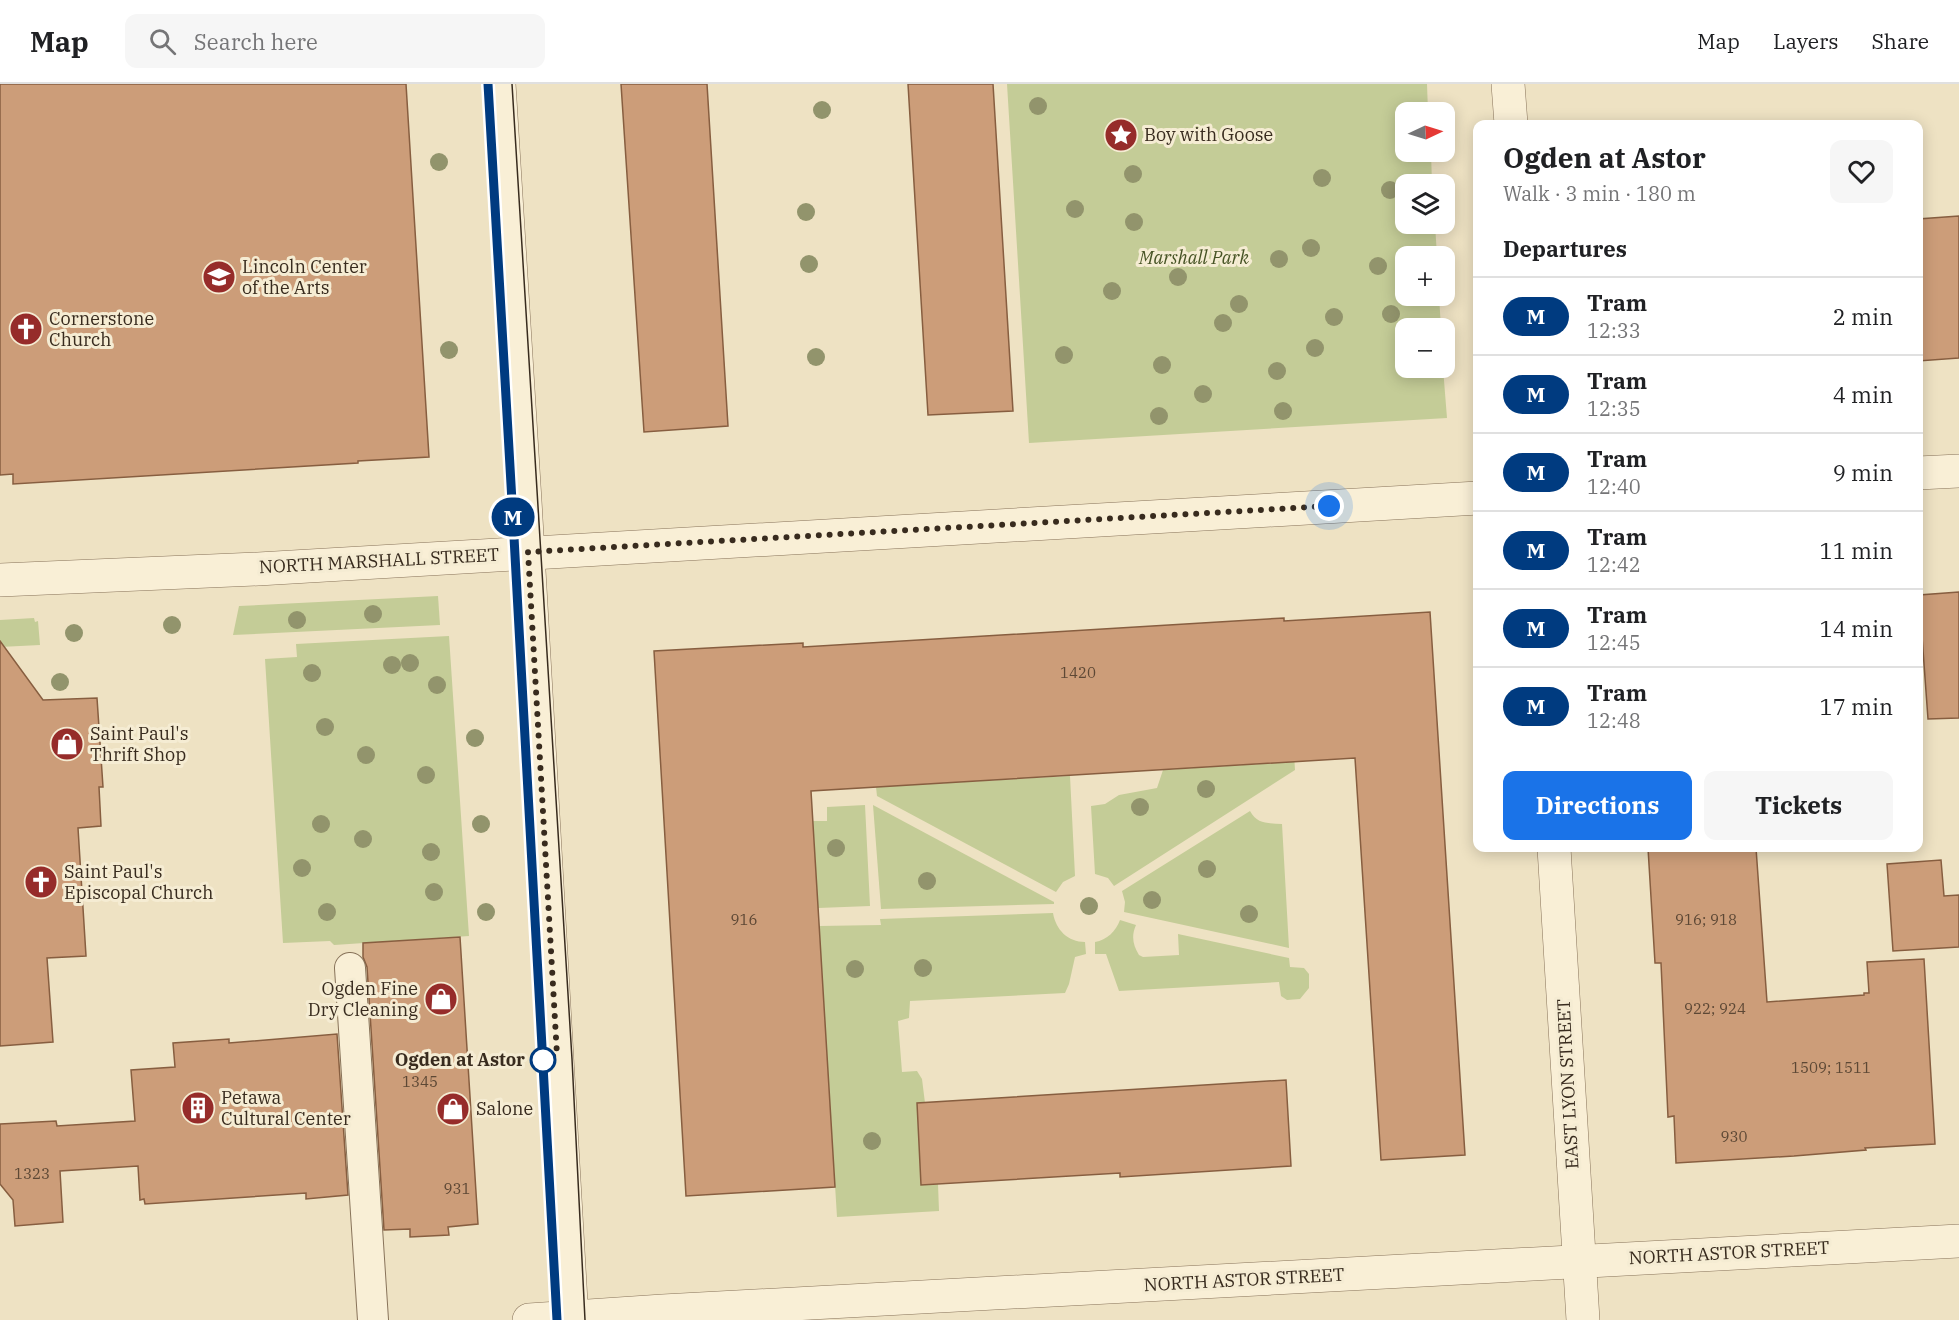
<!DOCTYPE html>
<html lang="en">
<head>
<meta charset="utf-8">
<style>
	body { margin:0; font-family:"IBM Plex Serif",serif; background:#f6f6f6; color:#202124; height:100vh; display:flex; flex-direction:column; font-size:22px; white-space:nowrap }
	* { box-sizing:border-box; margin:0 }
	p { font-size:20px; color:#757577 }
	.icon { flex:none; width:33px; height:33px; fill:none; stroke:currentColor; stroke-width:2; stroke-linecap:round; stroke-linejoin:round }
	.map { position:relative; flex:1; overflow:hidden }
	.details { position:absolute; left:1473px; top:36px; width:450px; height:732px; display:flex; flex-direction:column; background:#fff; border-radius:12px; box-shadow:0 3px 15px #0003 }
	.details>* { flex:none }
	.badge { padding:0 12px; border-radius:20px; font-size:21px; line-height:39px }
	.needle { width:39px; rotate:86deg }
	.buttons { position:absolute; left:1395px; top:18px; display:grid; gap:12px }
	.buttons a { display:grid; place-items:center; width:60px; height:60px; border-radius:12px; background:#fff; box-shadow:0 3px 15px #0003; font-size:30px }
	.you { position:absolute; width:30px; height:30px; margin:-15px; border:4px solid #fff; border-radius:50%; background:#1a73e8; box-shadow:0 0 0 9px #1a73e833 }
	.map>.badge { position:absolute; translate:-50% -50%; box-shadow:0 0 0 3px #fff }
	h2 { padding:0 30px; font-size:22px; line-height:54px }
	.round { display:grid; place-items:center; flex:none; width:63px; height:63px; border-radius:12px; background:#f6f6f6 }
	.overview { display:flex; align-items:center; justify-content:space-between; height:102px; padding:0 30px }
	h1 { font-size:28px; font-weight:800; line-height:45px }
	.cta { display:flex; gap:12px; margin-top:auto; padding:12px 30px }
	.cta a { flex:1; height:69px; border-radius:12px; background:#1a73e8; color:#fff; font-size:24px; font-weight:800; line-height:69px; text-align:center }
	.cta a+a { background:#f6f6f6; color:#202124 }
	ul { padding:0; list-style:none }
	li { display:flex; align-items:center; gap:18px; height:78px; padding:0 30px; border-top:2px solid #e0e0e0 }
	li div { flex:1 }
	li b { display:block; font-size:22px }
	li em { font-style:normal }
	li .badge { min-width:66px; font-weight:700; text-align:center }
	header { display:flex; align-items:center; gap:36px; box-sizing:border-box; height:84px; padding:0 30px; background:#fff; border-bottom:2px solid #e0e0e0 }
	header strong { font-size:28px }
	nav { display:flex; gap:33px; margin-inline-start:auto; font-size:21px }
	.search { width:420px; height:54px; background:#f6f6f6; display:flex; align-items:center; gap:15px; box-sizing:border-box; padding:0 21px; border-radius:12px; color:#757577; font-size:22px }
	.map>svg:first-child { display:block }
	.green { fill:#c4cc97 }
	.building { fill:#cc9d79; stroke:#875e40; stroke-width:1.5 }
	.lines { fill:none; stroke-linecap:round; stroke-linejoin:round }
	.service-casing { stroke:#88735a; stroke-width:32 }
	.minor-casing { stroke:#88735a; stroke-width:34 }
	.tertiary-casing { stroke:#88735a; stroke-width:34 }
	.service { stroke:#f9efd6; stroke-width:30 }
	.minor { stroke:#f9efd6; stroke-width:33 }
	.tertiary { stroke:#f9efd6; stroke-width:33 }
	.tram { stroke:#382b1e; stroke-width:1.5 }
	.tree { fill:#92946c }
	.line-casing { stroke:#fff; stroke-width:14 }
	.line { stroke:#003b80; stroke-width:9 }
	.walk { stroke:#382b1e; stroke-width:6; stroke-dasharray:0 10.8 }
	.stop-dot { fill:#fff; stroke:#003b80; stroke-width:3 }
	.labels { text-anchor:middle; stroke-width:6; stroke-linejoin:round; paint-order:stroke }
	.number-label { font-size:15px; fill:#5d4835 }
	.poi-label { font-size:18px; fill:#382b1e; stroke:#f5ecd3; text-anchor:start }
	.park-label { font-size:18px; font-style:italic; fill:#475425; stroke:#f5ecd3 }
	.street-label { font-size:18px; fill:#382b1e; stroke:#f5ecd3 }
	.stop-label { font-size:18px; font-weight:bold; fill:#382b1e; stroke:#f5ecd3; text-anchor:end }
</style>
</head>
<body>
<header>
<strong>Map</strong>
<div class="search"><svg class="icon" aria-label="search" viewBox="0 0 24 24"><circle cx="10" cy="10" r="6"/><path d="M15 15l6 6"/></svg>Search here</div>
<nav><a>Map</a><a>Layers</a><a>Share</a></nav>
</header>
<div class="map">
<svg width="1959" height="1236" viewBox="0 0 1959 1236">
	<rect width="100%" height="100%" fill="#eee2c3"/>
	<g class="green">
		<polygon points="1007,0 1427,0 1428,28 1406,28 1406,68 1431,68 1432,100 1406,100 1406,140 1435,140 1437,172 1406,172 1406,212 1439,212 1441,244 1406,244 1406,284 1443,284 1447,334 1029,359"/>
		<polygon points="438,512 440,541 233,551 239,522"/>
		<polygon points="34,534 35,538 38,537 40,561 0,563 0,536"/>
		<polygon points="449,552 469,852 334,861 330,857 283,859 265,575 297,573 296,560"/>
		<polygon points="1292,638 1295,686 1114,802 1108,794 1095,790 1091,722 1105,720 1119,711 1157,704 1163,686 1292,678"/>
		<polygon points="1070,692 1075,792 1063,798 1056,808 877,712 876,703"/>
		<polygon points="865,721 870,822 818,824 813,737 827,737 827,723"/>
		<polygon points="873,721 1054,818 1054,820 881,825"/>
		<path d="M 1250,727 C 1257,740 1267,739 1282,740 L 1289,864 L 1124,828 L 1125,818 L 1122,807 Z"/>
		<path d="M 1053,829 C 1056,846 1068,858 1085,858 L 1086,870 L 1075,873 L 1069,900 L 1065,909 L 910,917 L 909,934 L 898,937 L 902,988 L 917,987 L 922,995 L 925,1019 L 917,1019 L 921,1101 L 938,1100 L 939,1127 L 837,1133 L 819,842 L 881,841 L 880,835 Z"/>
		<path d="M 1120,836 L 1136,841 C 1131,852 1133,861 1139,871 L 1143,873 L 1179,871 L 1178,850 L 1289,874 L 1290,883 L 1304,884 L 1309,890 L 1309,904 L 1300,915 L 1287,916 L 1281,912 L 1279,898 L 1119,907 L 1106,870 L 1095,870 L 1095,858 C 1107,856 1116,847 1120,836 Z"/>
	</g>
	<g class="building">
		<polygon points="0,0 406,0 429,373 358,377 358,379 13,400 13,390 0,391"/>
		<polygon points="621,0 707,0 728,342 644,348"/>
		<polygon points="908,0 993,0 1013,327 928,331"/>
		<polygon points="1959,132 1959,274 1918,277 1918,135"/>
		<polygon points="1959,508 1959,634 1928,635 1919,511"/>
		<polygon points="1430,528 1465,1071 1381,1076 1355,674 811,707 835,1103 686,1112 654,567 803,559 803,563 1284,534 1284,537"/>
		<polygon points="0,557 43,616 97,614 103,703 99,703 101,742 78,744 86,872 47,874 53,958 0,962"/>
		<polygon points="1648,764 1756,764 1767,918 1864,911 1864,909 1869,909 1867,878 1924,875 1935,1060 1865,1064 1866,1066 1794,1072 1676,1079 1674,1032 1668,1033 1661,879 1655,879"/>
		<polygon points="1941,776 1944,812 1959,811 1959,863 1893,867 1887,780"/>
		<polygon points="460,853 478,1140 448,1143 449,1151 410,1153 410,1145 384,1146 367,883 363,873 363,859"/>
		<polygon points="337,950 348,1111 306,1115 306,1109 145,1120 144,1115 140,1116 138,1082 60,1087 63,1138 15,1142 13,1116 0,1100 0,1040 56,1037 57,1042 135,1037 131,986 175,983 173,959 229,955 229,959"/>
		<polygon points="1286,996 1291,1082 1120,1093 1120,1089 921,1101 917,1019"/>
	</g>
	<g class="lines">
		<defs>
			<polyline id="service" points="350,884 373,1236"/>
			<g id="minor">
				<polyline points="1508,0 1511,40"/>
				<polyline points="1918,389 1959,387"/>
				<polyline points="0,496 258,485 1478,414"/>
				<polyline points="1554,764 1583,1236"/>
				<polyline points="529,1236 663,1227 1959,1157"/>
			</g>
			<polyline id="tertiary" points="499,0 525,417 572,1236"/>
		</defs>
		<use href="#service" class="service-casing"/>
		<use href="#minor" class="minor-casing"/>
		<use href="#tertiary" class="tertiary-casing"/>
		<use href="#service" class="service"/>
		<use href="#minor" class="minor"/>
		<use href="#tertiary" class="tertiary"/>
		<g class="tram">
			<polyline points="488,0 557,1236"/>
			<polyline points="512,0 572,975 585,1236"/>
		</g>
	</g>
	<g class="tree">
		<circle cx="1038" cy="22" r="9"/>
		<circle cx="822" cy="26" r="9"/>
		<circle cx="439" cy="78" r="9"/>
		<circle cx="1133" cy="90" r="9"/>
		<circle cx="1322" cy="94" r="9"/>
		<circle cx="1390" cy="106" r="9"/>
		<circle cx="1075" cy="125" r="9"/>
		<circle cx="806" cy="128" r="9"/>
		<circle cx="1134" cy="138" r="9"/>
		<circle cx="1311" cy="164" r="9"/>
		<circle cx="1279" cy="175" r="9"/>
		<circle cx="809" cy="180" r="9"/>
		<circle cx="1378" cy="182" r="9"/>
		<circle cx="1178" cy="193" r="9"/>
		<circle cx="1112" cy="207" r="9"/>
		<circle cx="1239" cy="220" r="9"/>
		<circle cx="1391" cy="230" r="9"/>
		<circle cx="1334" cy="233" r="9"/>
		<circle cx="1223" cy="239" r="9"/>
		<circle cx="1315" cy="264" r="9"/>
		<circle cx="449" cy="266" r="9"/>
		<circle cx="1064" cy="271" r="9"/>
		<circle cx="816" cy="273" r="9"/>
		<circle cx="1162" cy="281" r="9"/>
		<circle cx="1277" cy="287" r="9"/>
		<circle cx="1203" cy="310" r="9"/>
		<circle cx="1283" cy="327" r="9"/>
		<circle cx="1159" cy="332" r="9"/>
		<circle cx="373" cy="530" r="9"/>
		<circle cx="297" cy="536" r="9"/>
		<circle cx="172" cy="541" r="9"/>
		<circle cx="74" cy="549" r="9"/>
		<circle cx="410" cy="579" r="9"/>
		<circle cx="392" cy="581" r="9"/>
		<circle cx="312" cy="589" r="9"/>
		<circle cx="60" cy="598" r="9"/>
		<circle cx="437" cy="601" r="9"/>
		<circle cx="325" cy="643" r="9"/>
		<circle cx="475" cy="654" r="9"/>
		<circle cx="366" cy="671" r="9"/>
		<circle cx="426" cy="691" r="9"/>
		<circle cx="1206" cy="705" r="9"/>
		<circle cx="1140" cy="723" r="9"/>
		<circle cx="321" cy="740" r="9"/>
		<circle cx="481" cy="740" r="9"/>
		<circle cx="363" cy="755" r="9"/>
		<circle cx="836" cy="764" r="9"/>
		<circle cx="431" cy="768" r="9"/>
		<circle cx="302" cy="784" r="9"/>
		<circle cx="1207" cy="785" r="9"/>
		<circle cx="927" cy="797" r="9"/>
		<circle cx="434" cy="808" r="9"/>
		<circle cx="1152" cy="816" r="9"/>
		<circle cx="1089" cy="822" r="9"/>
		<circle cx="327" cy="828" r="9"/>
		<circle cx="486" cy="828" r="9"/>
		<circle cx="1249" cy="830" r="9"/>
		<circle cx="923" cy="884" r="9"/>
		<circle cx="855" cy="885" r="9"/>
		<circle cx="872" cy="1057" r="9"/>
	</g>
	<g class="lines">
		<defs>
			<polyline id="line" points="488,0 513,435 557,1236"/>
		</defs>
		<use href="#line" class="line-casing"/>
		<use href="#line" class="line"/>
		<polyline class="walk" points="543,976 557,971 528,468 1329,422"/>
	</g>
	<defs>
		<symbol id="sight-disc" viewBox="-11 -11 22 22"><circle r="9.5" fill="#962c2a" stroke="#f5ecd3"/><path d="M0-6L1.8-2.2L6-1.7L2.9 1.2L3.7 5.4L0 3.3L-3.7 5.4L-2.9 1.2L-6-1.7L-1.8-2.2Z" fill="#fff"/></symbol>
		<symbol id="school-disc" viewBox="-11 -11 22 22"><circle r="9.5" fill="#962c2a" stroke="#f5ecd3"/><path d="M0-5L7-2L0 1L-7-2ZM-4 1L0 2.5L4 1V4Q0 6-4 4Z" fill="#fff"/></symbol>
		<symbol id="church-disc" viewBox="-11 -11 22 22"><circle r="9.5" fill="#962c2a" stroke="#f5ecd3"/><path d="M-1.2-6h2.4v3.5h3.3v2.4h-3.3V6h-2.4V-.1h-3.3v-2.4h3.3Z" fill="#fff"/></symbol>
		<symbol id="shop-disc" viewBox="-11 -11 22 22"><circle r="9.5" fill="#962c2a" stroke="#f5ecd3"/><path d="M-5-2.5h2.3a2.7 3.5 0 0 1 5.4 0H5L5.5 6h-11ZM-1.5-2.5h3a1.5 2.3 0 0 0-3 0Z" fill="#fff"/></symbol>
		<symbol id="building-disc" viewBox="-11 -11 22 22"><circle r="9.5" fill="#962c2a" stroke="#f5ecd3"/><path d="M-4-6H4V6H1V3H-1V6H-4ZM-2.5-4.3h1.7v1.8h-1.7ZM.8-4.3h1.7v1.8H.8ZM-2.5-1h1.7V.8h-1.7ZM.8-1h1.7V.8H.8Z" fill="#fff"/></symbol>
	</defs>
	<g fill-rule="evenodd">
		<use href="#sight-disc" x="1102" y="32" width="38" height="38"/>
		<use href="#school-disc" x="200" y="174" width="38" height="38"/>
		<use href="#church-disc" x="7" y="226" width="38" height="38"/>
		<use href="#shop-disc" x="48" y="641" width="38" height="38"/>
		<use href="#church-disc" x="22" y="779" width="38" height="38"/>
		<use href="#shop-disc" x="422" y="896" width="38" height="38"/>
		<use href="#building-disc" x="179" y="1005" width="38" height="38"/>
		<use href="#shop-disc" x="434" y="1006" width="38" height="38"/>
	</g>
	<circle class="stop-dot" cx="543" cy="976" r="12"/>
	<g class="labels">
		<g class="number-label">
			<text x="1078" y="594">1420</text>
			<text x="744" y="841">916</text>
			<text x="1706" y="841">916; 918</text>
			<text x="1715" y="930">922; 924</text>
			<text x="1831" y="989">1509; 1511</text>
			<text x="420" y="1003">1345</text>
			<text x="1734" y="1058">930</text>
			<text x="32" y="1095">1323</text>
			<text x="457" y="1110">931</text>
		</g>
		<g class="poi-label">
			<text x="1144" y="57">Boy with Goose</text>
			<text x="242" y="189">Lincoln Center<tspan x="242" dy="21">of the Arts</tspan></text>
			<text x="49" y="241">Cornerstone<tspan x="49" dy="21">Church</tspan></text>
			<text x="90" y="656">Saint Paul's<tspan x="90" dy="21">Thrift Shop</tspan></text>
			<text x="64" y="794">Saint Paul's<tspan x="64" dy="21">Episcopal Church</tspan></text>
			<text x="418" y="911" text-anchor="end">Ogden Fine<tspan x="418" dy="21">Dry Cleaning</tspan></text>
			<text x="221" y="1020">Petawa<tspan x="221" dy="21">Cultural Center</tspan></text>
			<text x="476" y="1031">Salone</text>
		</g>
		<g class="park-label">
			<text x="1194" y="180">Marshall Park</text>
		</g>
		<g class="street-label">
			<text transform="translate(379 477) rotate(-3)" y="6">NORTH MARSHALL STREET</text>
			<text transform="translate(1568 1000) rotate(-93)" y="6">EAST LYON STREET</text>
			<text transform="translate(1729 1169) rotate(-3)" y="6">NORTH ASTOR STREET</text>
			<text transform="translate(1244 1196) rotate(-3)" y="6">NORTH ASTOR STREET</text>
		</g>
		<g class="stop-label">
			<text x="525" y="982">Ogden at Astor</text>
		</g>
	</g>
</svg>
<div class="buttons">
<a><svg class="needle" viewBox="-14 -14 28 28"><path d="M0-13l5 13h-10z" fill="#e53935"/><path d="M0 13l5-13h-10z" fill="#757577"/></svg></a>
<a><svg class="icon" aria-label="layers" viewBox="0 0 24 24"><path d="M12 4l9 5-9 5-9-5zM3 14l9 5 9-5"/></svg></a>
<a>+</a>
<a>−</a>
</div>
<div class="you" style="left:1329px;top:422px"></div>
<b class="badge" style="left:513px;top:433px;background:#003b80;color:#fff">M</b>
<section class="details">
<div class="overview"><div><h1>Ogden at Astor</h1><p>Walk · 3 min · 180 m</p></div><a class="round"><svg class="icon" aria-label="heart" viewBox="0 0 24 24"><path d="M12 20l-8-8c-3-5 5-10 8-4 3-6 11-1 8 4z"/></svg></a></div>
<h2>Departures</h2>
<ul>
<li><span class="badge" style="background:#003b80;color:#fff">M</span><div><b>Tram</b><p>12:33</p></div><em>2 min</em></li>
<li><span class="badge" style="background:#003b80;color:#fff">M</span><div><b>Tram</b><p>12:35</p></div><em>4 min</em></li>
<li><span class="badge" style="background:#003b80;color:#fff">M</span><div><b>Tram</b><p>12:40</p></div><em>9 min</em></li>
<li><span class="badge" style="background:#003b80;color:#fff">M</span><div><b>Tram</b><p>12:42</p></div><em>11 min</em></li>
<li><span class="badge" style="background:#003b80;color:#fff">M</span><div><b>Tram</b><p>12:45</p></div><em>14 min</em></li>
<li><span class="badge" style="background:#003b80;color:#fff">M</span><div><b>Tram</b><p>12:48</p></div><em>17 min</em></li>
</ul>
<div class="cta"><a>Directions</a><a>Tickets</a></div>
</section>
</div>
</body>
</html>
